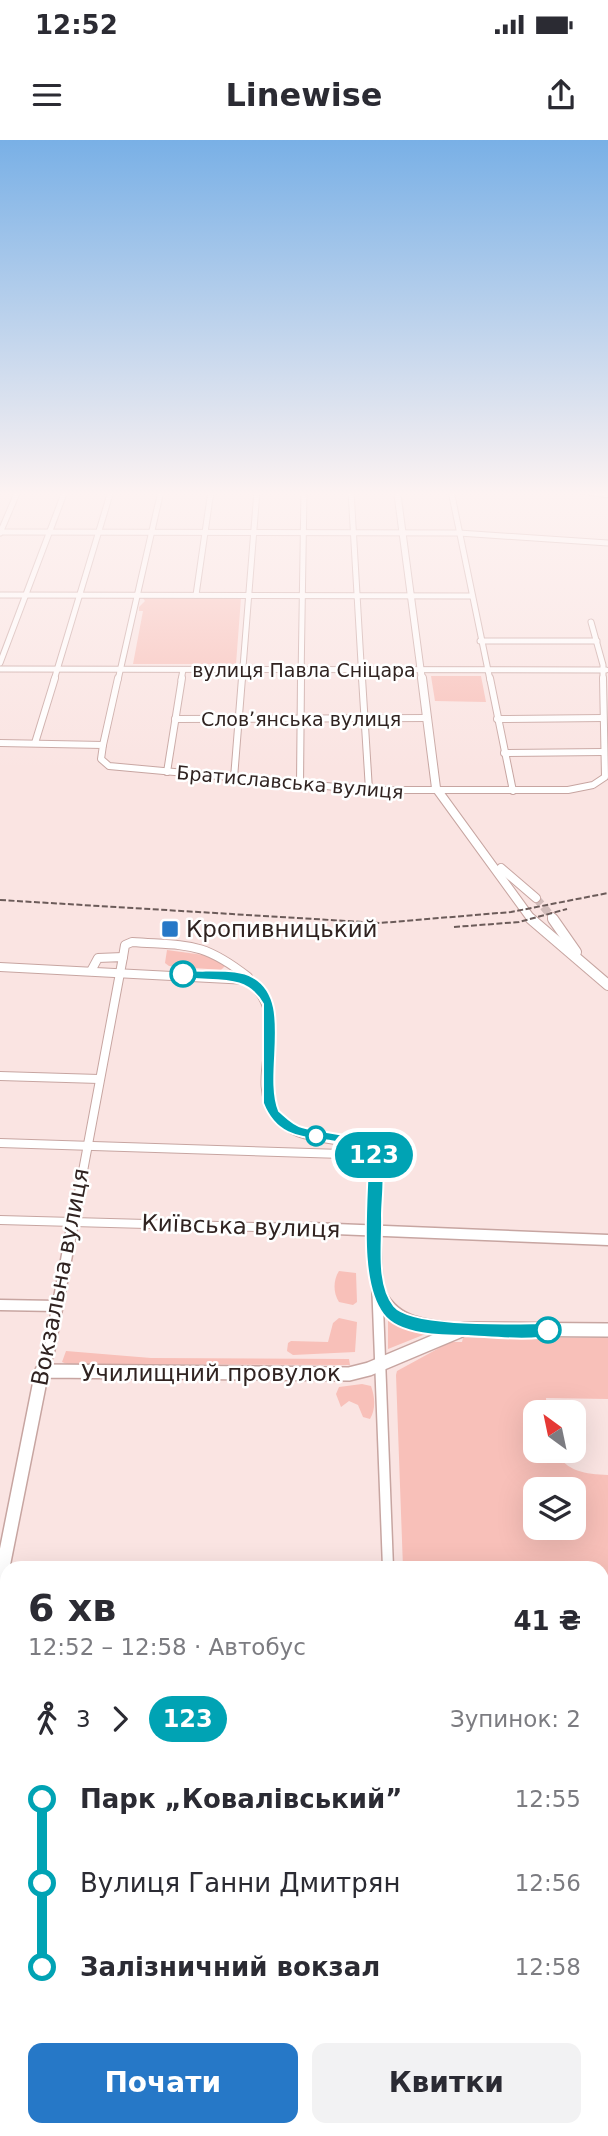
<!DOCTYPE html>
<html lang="uk">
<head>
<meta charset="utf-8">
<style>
	body { margin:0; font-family:"DejaVu Sans",sans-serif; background:#f2f2f3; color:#2b2b33; height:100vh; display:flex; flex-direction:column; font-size:26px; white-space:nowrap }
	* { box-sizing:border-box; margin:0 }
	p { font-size:23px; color:#7c7c81 }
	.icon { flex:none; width:38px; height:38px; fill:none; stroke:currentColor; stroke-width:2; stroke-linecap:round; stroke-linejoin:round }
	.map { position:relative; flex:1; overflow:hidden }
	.details { position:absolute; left:0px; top:1421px; width:609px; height:576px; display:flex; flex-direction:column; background:#fff; border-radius:21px 21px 0 0; box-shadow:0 7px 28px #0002 }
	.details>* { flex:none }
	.badge { padding:0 14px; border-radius:23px; font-size:24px; line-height:46px }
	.needle { width:46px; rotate:327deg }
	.fabs { position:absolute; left:523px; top:1260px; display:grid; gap:14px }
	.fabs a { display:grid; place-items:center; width:63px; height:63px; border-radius:14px; background:#fff; box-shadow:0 7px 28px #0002; font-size:35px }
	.map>.badge { position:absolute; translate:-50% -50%; box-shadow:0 0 0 4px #fff }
	.legs { display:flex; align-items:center; gap:10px; height:77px; padding:0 28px; font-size:23px }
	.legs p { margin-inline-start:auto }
	.headline { display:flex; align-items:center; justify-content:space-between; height:119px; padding:0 28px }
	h1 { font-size:38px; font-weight:700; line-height:52px }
	.primary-button { display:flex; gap:14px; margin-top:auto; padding:14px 28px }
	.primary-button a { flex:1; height:80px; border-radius:14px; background:#2678c7; color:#fff; font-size:28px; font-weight:700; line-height:80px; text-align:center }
	.primary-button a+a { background:#f2f2f3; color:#2b2b33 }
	ul { padding:0 28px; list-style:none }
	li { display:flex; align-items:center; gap:24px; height:84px; font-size:26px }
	li i { display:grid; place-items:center; width:10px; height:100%; margin:0 9px; background:currentColor }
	li i::after { content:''; width:18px; height:18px; margin:-9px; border:5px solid; border-radius:50%; background:#fff }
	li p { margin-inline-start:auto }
	li:first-child i { background:linear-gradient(#0000 50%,currentColor 0) }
	li:last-child i { background:linear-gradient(currentColor 50%,#0000 0) }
	.status { display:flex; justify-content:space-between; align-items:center; height:49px; padding:0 35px; background:#fff; direction:ltr }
	.status svg { height:19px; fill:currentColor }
	header { display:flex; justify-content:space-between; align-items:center; height:91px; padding:0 28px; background:#fff; font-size:32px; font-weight:700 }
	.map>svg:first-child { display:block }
	.green { fill:#f8c0b9; fill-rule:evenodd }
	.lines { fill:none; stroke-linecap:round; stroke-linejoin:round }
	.major-tunnel { stroke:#d2bdbb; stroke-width:8; stroke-dasharray:8 3.5; stroke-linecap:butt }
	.minor-far4-casing { stroke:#c7a5a1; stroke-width:7 }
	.minor-far3-casing { stroke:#c7a5a1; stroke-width:8 }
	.minor-far2-casing { stroke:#c7a5a1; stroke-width:10 }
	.minor-far1-casing { stroke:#c7a5a1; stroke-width:13 }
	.minor-casing { stroke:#c7a5a1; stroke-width:17 }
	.major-far3-casing { stroke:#c7a5a1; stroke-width:8 }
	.major-far2-casing { stroke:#c7a5a1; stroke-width:10 }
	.major-far1-casing { stroke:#c7a5a1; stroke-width:12 }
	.major-casing { stroke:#c7a5a1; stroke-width:16 }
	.minor-far4 { stroke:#fff; stroke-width:5 }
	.minor-far3 { stroke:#fff; stroke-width:6 }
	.minor-far2 { stroke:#fff; stroke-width:8 }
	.minor-far1 { stroke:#fff; stroke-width:10 }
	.minor { stroke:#fff; stroke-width:14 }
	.major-far3 { stroke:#fff; stroke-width:6 }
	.major-far2 { stroke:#fff; stroke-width:8 }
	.major-far1 { stroke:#fff; stroke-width:10 }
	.major { stroke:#fff; stroke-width:13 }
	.rail { stroke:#6b5b59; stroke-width:2; stroke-dasharray:6 2.5; stroke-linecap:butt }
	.line-1 { fill:#00a3b4; stroke:#fff; stroke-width:2 }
	.poi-dot { fill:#2678c7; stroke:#fff; stroke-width:2.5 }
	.stop-1-dot { fill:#fff; stroke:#00a3b4; stroke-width:3.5 }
	.labels { text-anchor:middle; stroke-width:5; stroke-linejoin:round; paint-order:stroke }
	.far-street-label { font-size:19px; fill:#302321; stroke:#fff }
	.poi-label { font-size:23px; fill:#302321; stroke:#fff; text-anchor:start }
	.street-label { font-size:23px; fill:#302321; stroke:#fff }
</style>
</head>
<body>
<div class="status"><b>12:52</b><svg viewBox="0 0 49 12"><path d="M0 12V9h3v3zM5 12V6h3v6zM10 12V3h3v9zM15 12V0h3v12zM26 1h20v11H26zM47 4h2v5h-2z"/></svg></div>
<header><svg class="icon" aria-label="menu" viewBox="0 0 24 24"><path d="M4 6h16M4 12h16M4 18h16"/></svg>Linewise<svg class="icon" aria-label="share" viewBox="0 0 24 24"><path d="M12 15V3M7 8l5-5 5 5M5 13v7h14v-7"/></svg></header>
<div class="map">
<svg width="608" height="1996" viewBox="0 0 608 1996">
	<rect width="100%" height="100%" fill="#fae4e2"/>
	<g class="green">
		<polygon points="142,457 241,458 236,524 133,524 143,471 139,471 139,467 145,461"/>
		<polygon points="431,536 481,536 486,562 435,561"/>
		<polygon points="167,810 211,816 225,826 221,830 169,826 165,823"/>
		<path d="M 339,1131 L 356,1133 L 357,1162 L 353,1165 L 339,1162 C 333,1153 333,1140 339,1131 Z"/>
		<polygon points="339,1178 357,1182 355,1212 293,1215 287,1211 288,1203 291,1201 328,1202 333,1183"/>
		<polygon points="388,1180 403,1187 433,1191 388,1209"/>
		<path d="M 463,1198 L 608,1198 L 608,1259 L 546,1258 L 547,1272 L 536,1272 L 536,1311 L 555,1311 C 567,1332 585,1334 608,1335 L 608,1734 L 602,1734 L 602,1428 L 403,1428 L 396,1235 L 397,1231 L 450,1202 L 462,1202 ZM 536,1349 L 574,1349 L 574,1388 L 536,1388 Z"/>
		<polygon points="66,1211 151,1218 349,1219 350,1225 67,1224 62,1222"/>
		<path d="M 362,1244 L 371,1246 C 375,1257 376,1269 370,1279 L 363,1277 L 358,1265 L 349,1261 L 341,1267 L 336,1254 L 339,1247 Z"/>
	</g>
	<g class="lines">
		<polyline class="major-tunnel" points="536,758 552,777"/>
		<defs>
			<g id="minor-far4">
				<polyline points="351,351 362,540"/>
				<polyline points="451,351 490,540"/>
				<polyline points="582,351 608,355"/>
				<polyline points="0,392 459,393 608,403"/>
				<polyline points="0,393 18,351"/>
				<polyline points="0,455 471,456"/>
				<polyline points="196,455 211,351"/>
				<polyline points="591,482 603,525 603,540"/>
				<polyline points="480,501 597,501"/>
				<polyline points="0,523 65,351"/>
				<polyline points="0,529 606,530"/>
				<polyline points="54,540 111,351"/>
				<polyline points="118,540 161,351"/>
				<polyline points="181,540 183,530"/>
				<polyline points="242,540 257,351"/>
				<polyline points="301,540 304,351"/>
			</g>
			<g id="minor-far3">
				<polyline points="362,538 369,650"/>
				<polyline points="490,538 513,651"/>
				<polyline points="175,579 427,578"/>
				<polyline points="497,579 603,578"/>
				<polyline points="0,603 103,605 101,619 109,626 369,650 568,650 593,645 605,637 603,538"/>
				<polyline points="35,603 55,538"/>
				<polyline points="103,605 118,538"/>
				<polyline points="504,613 603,612"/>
				<polyline points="167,632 182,538"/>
				<polyline points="234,638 242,538"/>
				<polyline points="300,645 301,538"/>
			</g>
			<g id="minor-far2">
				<path d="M 123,817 L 125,805 L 132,802 C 188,806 202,801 248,837"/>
				<path d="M 0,827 L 248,840 C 297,881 245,934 276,976 C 299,1007 346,991 374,1015 L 375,1090"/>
				<polyline points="0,936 99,939"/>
				<polyline points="0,1003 374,1015"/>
				<polyline points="0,1080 371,1090"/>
				<polyline points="72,1090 123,817 98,818 91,831"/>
			</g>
			<g id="minor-far1">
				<polyline points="310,1088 608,1100"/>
				<polyline points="375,1088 388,1428"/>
				<path d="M 378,1149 C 394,1184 424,1185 459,1189"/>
				<polyline points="0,1165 57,1166"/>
				<polyline points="42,1231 49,1212 72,1088"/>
			</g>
			<g id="minor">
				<polyline points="0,1587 7,1587"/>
				<polyline points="602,1772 608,1772"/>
				<polyline points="0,1873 7,1873"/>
				<polyline points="402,1990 402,1996"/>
				<polyline points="179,1996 180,1990"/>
			</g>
			<polyline id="major-far3" points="397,351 422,540"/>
			<g id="major-far2">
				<polyline points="422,538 436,648 532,780"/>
				<polyline points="501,728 536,758"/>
				<polyline points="552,777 554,780"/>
			</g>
			<g id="major-far1">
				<polyline points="531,779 608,845"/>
				<polyline points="553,779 576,812"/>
			</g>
			<polyline id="major" points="0,1442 42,1231 349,1234 369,1229 464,1189 608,1190"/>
		</defs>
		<use href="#minor-far4" class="minor-far4-casing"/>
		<use href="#minor-far3" class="minor-far3-casing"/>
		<use href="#minor-far2" class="minor-far2-casing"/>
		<use href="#minor-far1" class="minor-far1-casing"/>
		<use href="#minor" class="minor-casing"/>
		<use href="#major-far3" class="major-far3-casing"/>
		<use href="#major-far2" class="major-far2-casing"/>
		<use href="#major-far1" class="major-far1-casing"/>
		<use href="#major" class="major-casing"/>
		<use href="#minor-far4" class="minor-far4"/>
		<use href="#minor-far3" class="minor-far3"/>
		<use href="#minor-far2" class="minor-far2"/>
		<use href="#minor-far1" class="minor-far1"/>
		<use href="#minor" class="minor"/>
		<use href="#major-far3" class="major-far3"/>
		<use href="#major-far2" class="major-far2"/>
		<use href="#major-far1" class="major-far1"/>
		<use href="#major" class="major"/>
		<g class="rail">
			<polyline points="0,760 380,783 511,772 608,753"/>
			<polyline points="454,787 519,782 567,769"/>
		</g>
	</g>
	<linearGradient id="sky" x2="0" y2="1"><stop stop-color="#79b0e6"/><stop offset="0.56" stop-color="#fdf3f2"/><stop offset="1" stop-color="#fdf3f2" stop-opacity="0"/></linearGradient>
	<rect width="608" height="631" fill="url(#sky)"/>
	<path class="line-1" d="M 183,830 C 202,832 231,828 249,835 C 297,856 263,931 279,971 C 286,977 293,985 302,987 C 328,995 359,991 379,1012 C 387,1029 382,1057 382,1076 C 383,1103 376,1143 394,1166 C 412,1188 518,1183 548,1183 L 556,1190 L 554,1195 C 533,1202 491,1197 468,1196 C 444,1196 399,1196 383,1174 C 357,1140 368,1059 368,1017 C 337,986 284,1017 263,963 L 263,864 C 245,831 210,844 179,837 L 179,832 Z"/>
	<rect class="poi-dot" x="161" y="780" width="18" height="18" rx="3.5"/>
	<g class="stop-1-dot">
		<circle cx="183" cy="834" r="12"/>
		<circle cx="316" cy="996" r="9"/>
		<circle cx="548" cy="1190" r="12"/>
	</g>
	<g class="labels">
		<g class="far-street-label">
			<text x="304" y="537">вулиця Павла Сніцара</text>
			<text x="301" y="586">Словʼянська вулиця</text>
			<text transform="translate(290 642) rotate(5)" y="7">Братиславська вулиця</text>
		</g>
		<g class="poi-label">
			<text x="186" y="797">Кропивницький</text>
		</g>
		<g class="street-label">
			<text transform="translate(241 1086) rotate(2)" y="8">Київська вулиця</text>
			<text transform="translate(60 1137) rotate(-79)" y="8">Вокзальна вулиця</text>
			<text x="211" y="1241">Училищний провулок</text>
		</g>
	</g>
</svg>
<div class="fabs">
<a><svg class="needle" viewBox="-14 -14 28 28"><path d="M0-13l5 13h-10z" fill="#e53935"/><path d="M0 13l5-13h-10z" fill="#7c7c81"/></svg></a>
<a><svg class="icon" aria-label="layers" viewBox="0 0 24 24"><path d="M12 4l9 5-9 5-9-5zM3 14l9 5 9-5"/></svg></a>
</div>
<b class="badge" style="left:374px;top:1015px;background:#00a3b4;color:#fff">123</b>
<section class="details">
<div class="headline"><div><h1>6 хв</h1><p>12:52 – 12:58 · Автобус</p></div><b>41 ₴</b></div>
<div class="legs"><svg class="icon" aria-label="walk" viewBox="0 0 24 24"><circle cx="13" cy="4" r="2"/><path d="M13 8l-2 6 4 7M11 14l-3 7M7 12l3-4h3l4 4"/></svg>3<svg class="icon" aria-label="forward" viewBox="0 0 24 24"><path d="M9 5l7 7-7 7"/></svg><b class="badge" style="background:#00a3b4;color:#fff">123</b><p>Зупинок: 2</p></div>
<ul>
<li><i style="color:#00a3b4"></i><b>Парк „Ковалівський”</b><p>12:55</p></li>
<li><i style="color:#00a3b4"></i><span>Вулиця Ганни Дмитрян</span><p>12:56</p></li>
<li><i style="color:#00a3b4"></i><b>Залізничний вокзал</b><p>12:58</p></li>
</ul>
<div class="primary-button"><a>Почати</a><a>Квитки</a></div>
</section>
</div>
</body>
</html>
